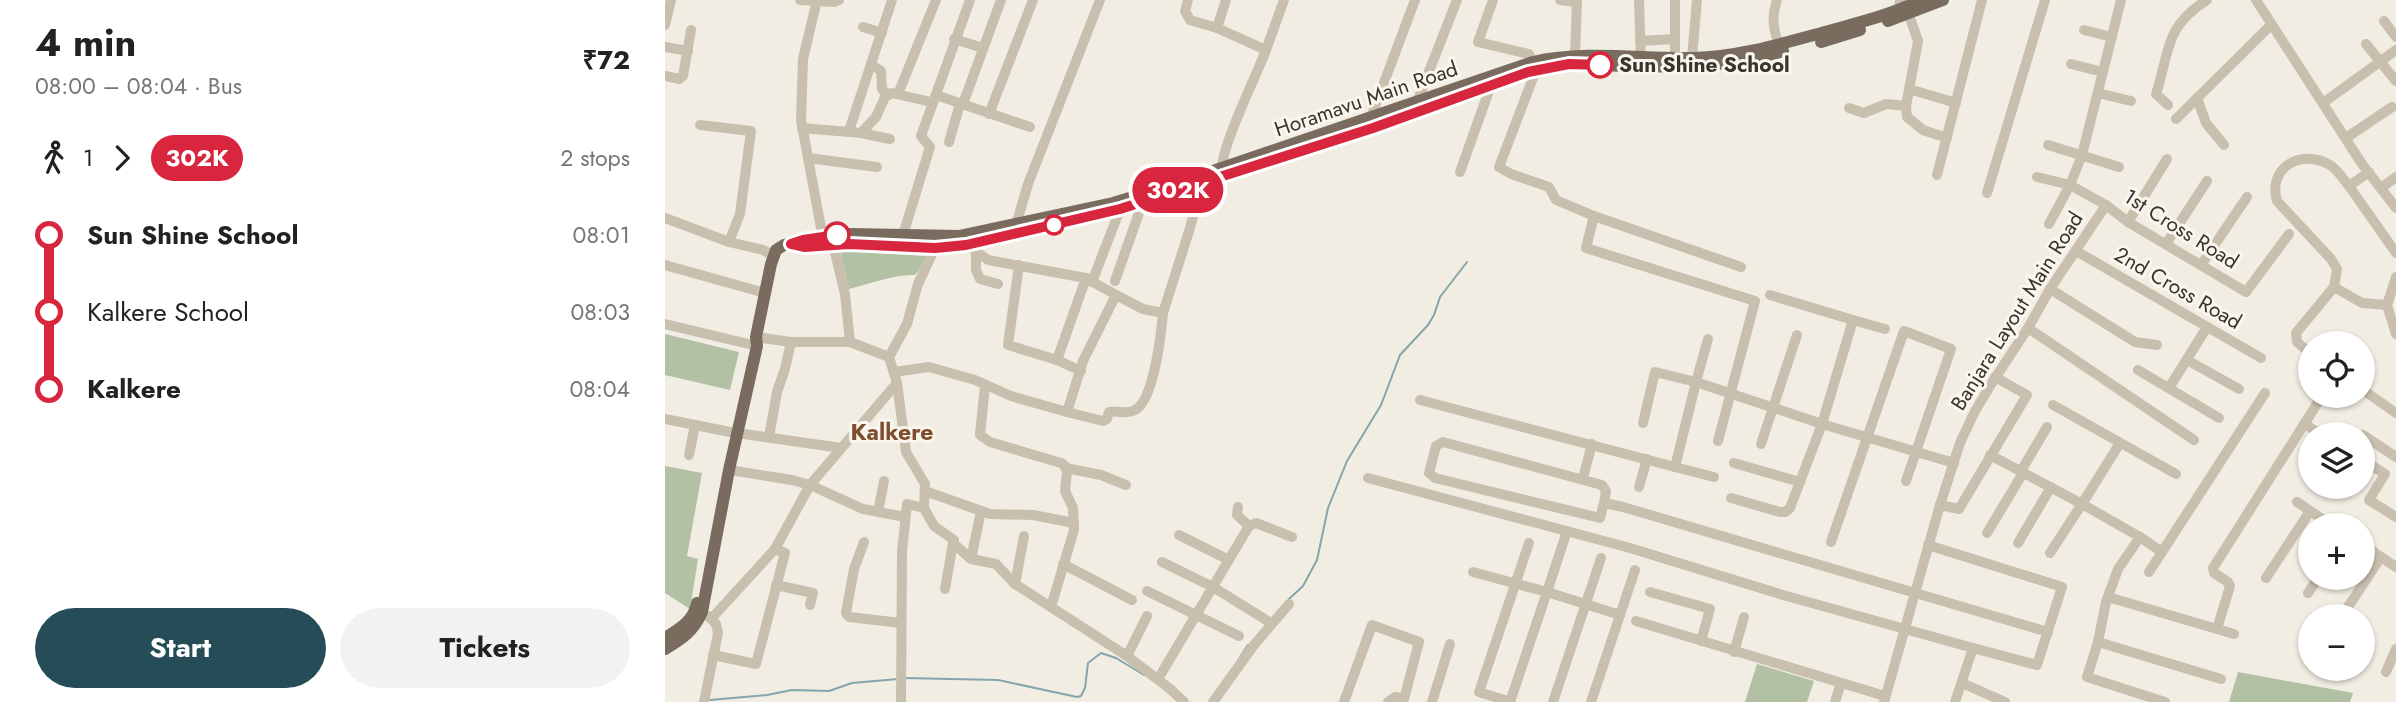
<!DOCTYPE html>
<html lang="en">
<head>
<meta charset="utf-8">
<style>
	body { margin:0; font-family:Jost,sans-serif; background:#f2f2f2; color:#222; height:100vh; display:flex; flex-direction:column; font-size:26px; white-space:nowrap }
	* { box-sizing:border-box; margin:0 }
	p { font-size:23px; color:#767676 }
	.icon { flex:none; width:38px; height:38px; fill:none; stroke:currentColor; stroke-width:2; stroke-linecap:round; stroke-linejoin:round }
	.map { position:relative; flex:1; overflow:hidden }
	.side { display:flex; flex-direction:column; background:#fff; width:665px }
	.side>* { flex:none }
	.badge { padding:0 14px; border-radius:23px; font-size:24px; line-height:46px }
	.controls { position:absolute; left:1633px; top:331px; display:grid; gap:14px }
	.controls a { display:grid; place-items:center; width:77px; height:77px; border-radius:50%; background:#fff; box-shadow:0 2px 5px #0004; font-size:35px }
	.map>.badge { position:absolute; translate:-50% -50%; box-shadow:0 0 0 4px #fff }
	.legs { display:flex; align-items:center; gap:10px; height:77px; padding:0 35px; font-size:23px }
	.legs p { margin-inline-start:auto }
	.overview { display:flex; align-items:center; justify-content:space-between; height:119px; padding:0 35px }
	h1 { font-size:38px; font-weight:700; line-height:52px }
	.action { display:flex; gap:14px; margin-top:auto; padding:14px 35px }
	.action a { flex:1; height:80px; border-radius:42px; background:#264d57; color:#fff; font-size:28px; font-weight:700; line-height:80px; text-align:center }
	.action a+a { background:#f2f2f2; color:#222 }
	ul { padding:0 35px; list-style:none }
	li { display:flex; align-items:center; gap:24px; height:77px; font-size:26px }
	li i { display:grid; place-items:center; width:10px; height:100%; margin:0 9px; background:currentColor }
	li i::after { content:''; width:18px; height:18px; margin:-9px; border:5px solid; border-radius:50%; background:#fff }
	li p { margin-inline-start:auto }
	li:first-child i { background:linear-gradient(#0000 50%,currentColor 0) }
	li:last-child i { background:linear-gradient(currentColor 50%,#0000 0) }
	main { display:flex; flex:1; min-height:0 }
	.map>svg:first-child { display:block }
	.green { fill:#b2c0a4 }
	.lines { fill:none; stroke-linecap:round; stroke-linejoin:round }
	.stream { stroke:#84a5ac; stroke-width:2 }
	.minor { stroke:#c9bfaf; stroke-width:10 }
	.major { stroke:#796c5f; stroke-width:12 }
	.line-1-casing { stroke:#fff; stroke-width:16 }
	.line-1 { stroke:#d7263d; stroke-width:10 }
	.stop-1-dot { fill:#fff; stroke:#d7263d; stroke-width:3.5 }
	.labels { text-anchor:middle; stroke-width:6; stroke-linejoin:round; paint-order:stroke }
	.stop-label { font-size:21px; font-weight:bold; fill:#39322d; stroke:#f9f6ef; text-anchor:start }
	.street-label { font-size:21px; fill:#39322d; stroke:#f9f6ef }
	.neighbourhood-label { font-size:23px; font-weight:bold; fill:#804d2d; stroke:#f9f6ef }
</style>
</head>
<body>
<main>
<section class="side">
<div class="overview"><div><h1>4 min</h1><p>08:00 – 08:04 · Bus</p></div><b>₹72</b></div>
<div class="legs"><svg class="icon" aria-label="walk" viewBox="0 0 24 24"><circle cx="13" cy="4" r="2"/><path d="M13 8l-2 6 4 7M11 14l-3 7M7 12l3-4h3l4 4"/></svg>1<svg class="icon" aria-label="forward" viewBox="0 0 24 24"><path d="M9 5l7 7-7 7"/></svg><b class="badge" style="background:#d7263d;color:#fff">302K</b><p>2 stops</p></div>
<ul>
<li><i style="color:#d7263d"></i><b>Sun Shine School</b><p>08:01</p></li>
<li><i style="color:#d7263d"></i><span>Kalkere School</span><p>08:03</p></li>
<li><i style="color:#d7263d"></i><b>Kalkere</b><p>08:04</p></li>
</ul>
<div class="action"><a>Start</a><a>Tickets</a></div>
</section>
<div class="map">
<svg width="1731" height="702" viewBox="0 0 1731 702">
	<rect width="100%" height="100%" fill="#f2ede3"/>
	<g class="green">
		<path d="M 175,251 L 264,256 L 250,275 C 230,274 204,284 184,289 Z"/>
		<polygon points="0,334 74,352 65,390 0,375"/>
		<polygon points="0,466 37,473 22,556 33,559 25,609 0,593"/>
		<polygon points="1092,664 1149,681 1142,702 1080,702"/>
		<polygon points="1573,672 1688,693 1685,702 1564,702"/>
	</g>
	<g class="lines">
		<g class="stream">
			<polyline points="624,599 638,586 652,560 663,508 682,461 716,405 735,355 763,325 769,315 775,297 802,262"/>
			<polyline points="575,657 583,645"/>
			<polyline points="239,678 333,680 412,697 416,696 420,688 423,663 436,653 451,658 479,675"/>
			<polyline points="45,700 102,695 127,690 164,691 187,683 233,679"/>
		</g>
		<g class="minor">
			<polyline points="135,0 169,2 174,0"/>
			<polyline points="152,0 138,59 136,120 159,244"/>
			<polyline points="523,0 520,11 525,20 552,28"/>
			<polyline points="828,0 813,42 864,54 871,70 834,167 846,174 884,187 891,200 929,216"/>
			<polyline points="895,0 911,2"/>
			<polyline points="974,0 976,62"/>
			<polyline points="1010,0 1010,57"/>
			<path d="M 1112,0 C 1106,17 1108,35 1118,50"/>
			<polyline points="1235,0 1234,9 1244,15 1253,41 1241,106 1242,117 1258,130 1282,138"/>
			<polyline points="1591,0 1697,164 1731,208"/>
			<polyline points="1719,21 1731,37"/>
			<polyline points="0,25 6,0"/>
			<polyline points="198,27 217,33"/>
			<polyline points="1419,30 1447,37"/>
			<polyline points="289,39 318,48"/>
			<polyline points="975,41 1009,39"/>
			<polyline points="1701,44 1731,81"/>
			<polyline points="0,47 23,51"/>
			<polyline points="601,50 619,0"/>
			<polyline points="910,56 912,0"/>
			<polyline points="1027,58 1032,0"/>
			<polyline points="206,64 216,71 217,89 222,94"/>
			<polyline points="1406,64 1438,72"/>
			<polyline points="0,76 14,79 18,76 26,30"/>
			<polyline points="1244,89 1291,103"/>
			<polyline points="1433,93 1466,101"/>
			<polyline points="233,94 271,0"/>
			<polyline points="271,95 365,127"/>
			<polyline points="1532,98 1541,123 1559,145"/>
			<polyline points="752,102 792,0"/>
			<polyline points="1658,103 1731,50"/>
			<polyline points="298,104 336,0"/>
			<path d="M 1503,105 L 1491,94 C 1505,51 1499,27 1542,0"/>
			<polyline points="1184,108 1199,113 1221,104 1241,106"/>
			<polyline points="324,114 368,0"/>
			<polyline points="1511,119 1606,25"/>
			<polyline points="705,120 750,0"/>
			<polyline points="35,125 86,131 75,214 64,242"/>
			<polyline points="137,128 196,133 211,117 220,97 227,93 266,102"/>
			<polyline points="184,131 227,0"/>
			<polyline points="196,133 225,139"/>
			<polyline points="1681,138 1727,107"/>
			<polyline points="284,142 295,104"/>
			<polyline points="1383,145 1454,167"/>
			<polyline points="143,158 212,167"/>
			<polyline points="795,172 826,85"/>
			<path d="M 557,175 C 552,154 592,75 601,50 L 552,28 L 561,0"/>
			<polyline points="1272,175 1317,0"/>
			<polyline points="1372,177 1405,185 1384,224"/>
			<polyline points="1684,186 1731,253"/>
			<polyline points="1716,188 1731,177"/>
			<polyline points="1322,193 1380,0"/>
			<polyline points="1441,205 1463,222 1581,292 1624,234"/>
			<polyline points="0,218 64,242 98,250 109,256"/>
			<polyline points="1463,222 1502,159"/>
			<polyline points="351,225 363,184 435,0"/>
			<polyline points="237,238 265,147 256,136 305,0"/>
			<polyline points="168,244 180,294 185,342 224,357 232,383 241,452 260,484 259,508 269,526 289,540 288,543 306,559 331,564 350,584 462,656 504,688 519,702"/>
			<polyline points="1501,244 1542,181"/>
			<polyline points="1411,251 1596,358"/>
			<polyline points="311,252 311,270 315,279 333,284"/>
			<polyline points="0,265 100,293"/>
			<polyline points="354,265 343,345 392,360 416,371"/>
			<polyline points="1536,265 1582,197"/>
			<polyline points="1731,277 1722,305 1731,334"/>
			<polyline points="450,281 481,193"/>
			<polyline points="427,282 459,199"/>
			<polyline points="1669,287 1697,303 1722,305"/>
			<polyline points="1385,289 1470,342 1492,345"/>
			<polyline points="451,295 478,309 498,313 525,228 537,182"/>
			<polyline points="1188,320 1220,329"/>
			<polyline points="0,324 92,346"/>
			<polyline points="1363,328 1529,440"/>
			<polyline points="91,337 126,342 185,342"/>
			<path d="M 1645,353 L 1632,342 L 1631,333 L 1669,287 L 1672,269 L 1666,259 L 1612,201 C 1602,167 1637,148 1665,165 C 1673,170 1678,179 1684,186 L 1704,172"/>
			<polyline points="224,357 242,324 253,284 270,248 270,241"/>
			<polyline points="392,360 421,278"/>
			<polyline points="1522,360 1574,389"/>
			<polyline points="1473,370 1554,418"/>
			<polyline points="229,372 264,367 310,380 346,396 402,412 418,361 451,295 421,278 323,260 298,242"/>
			<polyline points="320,385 315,435 325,442 396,463 399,465 402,472 400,491 408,508 409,530 386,607"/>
			<polyline points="1504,388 1542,327"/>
			<polyline points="1698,390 1731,413"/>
			<polyline points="755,400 1010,467 1031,382 1157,424 1289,463"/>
			<polyline points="1388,405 1511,474"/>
			<path d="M 402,412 L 438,421 L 442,419 L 444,412 C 453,410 461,415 470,410 C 489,400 496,334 498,313"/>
			<polyline points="0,419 65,432 176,448"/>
			<polyline points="978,423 990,372 1031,382 1043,339"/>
			<polyline points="1639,424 1656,434"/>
			<polyline points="1698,435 1731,457"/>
			<polyline points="104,437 112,392 120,369 126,342"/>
			<polyline points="1053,441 1090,301 921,248 929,216 1076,267"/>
			<polyline points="1096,444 1132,335"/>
			<polyline points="24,455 30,425"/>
			<polyline points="1325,455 1417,504 1455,443"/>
			<polyline points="1698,460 1720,474 1704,500 1731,517"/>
			<polyline points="1069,463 1135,482"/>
			<polyline points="1010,467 1049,477"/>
			<polyline points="401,468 436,475 461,485"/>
			<polyline points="64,470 127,480 145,485 198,509 240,517"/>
			<polyline points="1356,471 1382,427"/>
			<polyline points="919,474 927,444"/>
			<polyline points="703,478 965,548 1118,595 1308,648 1290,702"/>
			<polyline points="974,487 982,459"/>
			<polyline points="260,491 325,514 368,515 409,523"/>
			<polyline points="1066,498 1115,512 1120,512 1125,508 1157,424 1188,320 1105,295"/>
			<polyline points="1632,502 1666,525"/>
			<polyline points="939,503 941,491 937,485 778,442 771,446 764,473 770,478 935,518 939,503 958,507 1383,632"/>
			<polyline points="1275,505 1294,509 1362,395 1330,377"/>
			<polyline points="573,507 572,515 584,526"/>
			<polyline points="213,512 219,481"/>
			<polyline points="584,526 591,523 627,537"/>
			<polyline points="902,531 882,592 955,615"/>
			<polyline points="1322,533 1358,473"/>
			<polyline points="514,535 564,560"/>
			<polyline points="1475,537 1497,552 1600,393"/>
			<polyline points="199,542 189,569 181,613 184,617 236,623"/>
			<polyline points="1166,542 1239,331 1286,349 1241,481"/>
			<polyline points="1353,543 1386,487"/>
			<polyline points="1263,545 1397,587 1372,665 1308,648"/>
			<polyline points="1698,545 1731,567"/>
			<polyline points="1385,553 1417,504 1475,537 1453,569 1441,602 1433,642 1422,677 1500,702"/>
			<polyline points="306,559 316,511"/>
			<polyline points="497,562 548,587 606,623"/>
			<polyline points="398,564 467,600"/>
			<polyline points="808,572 882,592 845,702"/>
			<polyline points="1484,572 1497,552"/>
			<polyline points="1601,578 1645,511"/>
			<polyline points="350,584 359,536"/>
			<polyline points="111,585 148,593 145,605"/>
			<polyline points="280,589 288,543"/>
			<polyline points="482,591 574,636"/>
			<polyline points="985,592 1045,609 1036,641"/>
			<polyline points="1643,593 1653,578"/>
			<polyline points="1443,597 1569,634"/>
			<polyline points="1683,607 1716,557"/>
			<polyline points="47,618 110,549 145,485 232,383"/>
			<polyline points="971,621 1220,696"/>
			<polyline points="1552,629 1565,586 1563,582 1549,573 1548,568 1657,396"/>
			<polyline points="1433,642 1556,679"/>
			<polyline points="1069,652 1079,617"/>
			<polyline points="48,655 91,664 120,553 110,549"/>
			<polyline points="462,656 482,616"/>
			<polyline points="1721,672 1731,649"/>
			<polyline points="493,679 584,526"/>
			<polyline points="1297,683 1340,702"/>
			<polyline points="39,702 53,633 51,624 43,616"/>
			<polyline points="236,702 237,552 242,504 259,508"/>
			<polyline points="548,702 589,645 624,604"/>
			<polyline points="679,702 707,625 754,642 739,699 730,697 723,702"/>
			<polyline points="767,702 785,644"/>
			<polyline points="846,702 814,692 864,543"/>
			<polyline points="888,702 936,558"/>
			<polyline points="926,702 970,570"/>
			<polyline points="1170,702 1176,683"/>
			<polyline points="1219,702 1275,505 1295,443 1309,413 1325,386 1363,328 1385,289 1441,205 1405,185 1417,155 1456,0"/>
		</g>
		<g class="major">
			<polyline points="1223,21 1278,0"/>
			<polyline points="1156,42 1195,30"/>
			<path d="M 855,75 L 884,67 L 904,64 C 975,66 1049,73 1118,51"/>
			<polyline points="647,146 716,125 782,100"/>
			<path d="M 161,244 C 198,240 234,249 271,247 C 297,246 322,240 347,234"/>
			<path d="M 0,638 C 14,629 29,621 32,603"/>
			<path d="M 0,649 C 17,639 29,631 37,612 L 64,470 L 92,346 L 91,337 L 106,264 L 111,250 L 119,245 L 138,240 L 186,234 L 294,236 L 448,203 L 507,185 L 868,62 C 920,50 975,59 1028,58 C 1073,57 1116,44 1160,32 C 1192,23 1226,15 1256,0"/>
		</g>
	</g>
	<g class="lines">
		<defs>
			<polyline id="line-1" points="172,235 138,240 126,244 139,247 184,244 270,248 301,245 455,209 708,128 863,72 904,64 935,65"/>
		</defs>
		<use href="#line-1" class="line-1-casing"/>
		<use href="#line-1" class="line-1"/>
	</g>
	<g class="stop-1-dot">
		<circle cx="935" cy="65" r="12"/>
		<circle cx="389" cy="225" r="9"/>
		<circle cx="172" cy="235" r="12"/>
	</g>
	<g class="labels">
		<g class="stop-label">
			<text x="954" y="72">Sun Shine School</text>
		</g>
		<g class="street-label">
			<text transform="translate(701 99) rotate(-19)" y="7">Horamavu Main Road</text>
			<text transform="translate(1516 229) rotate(32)" y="7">1st Cross Road</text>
			<text transform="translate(1513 288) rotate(30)" y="7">2nd Cross Road</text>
			<text transform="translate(1352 311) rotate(-58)" y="7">Banjara Layout Main Road</text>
		</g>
		<g class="neighbourhood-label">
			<text x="227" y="440">Kalkere</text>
		</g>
	</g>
</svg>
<div class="controls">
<a><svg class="icon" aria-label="locate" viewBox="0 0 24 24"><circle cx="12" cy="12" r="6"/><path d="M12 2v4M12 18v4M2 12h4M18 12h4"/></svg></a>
<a><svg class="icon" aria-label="layers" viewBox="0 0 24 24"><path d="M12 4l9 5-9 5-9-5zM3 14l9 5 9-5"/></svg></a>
<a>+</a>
<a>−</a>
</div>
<b class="badge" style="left:513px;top:190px;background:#d7263d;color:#fff">302K</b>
</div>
</main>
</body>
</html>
